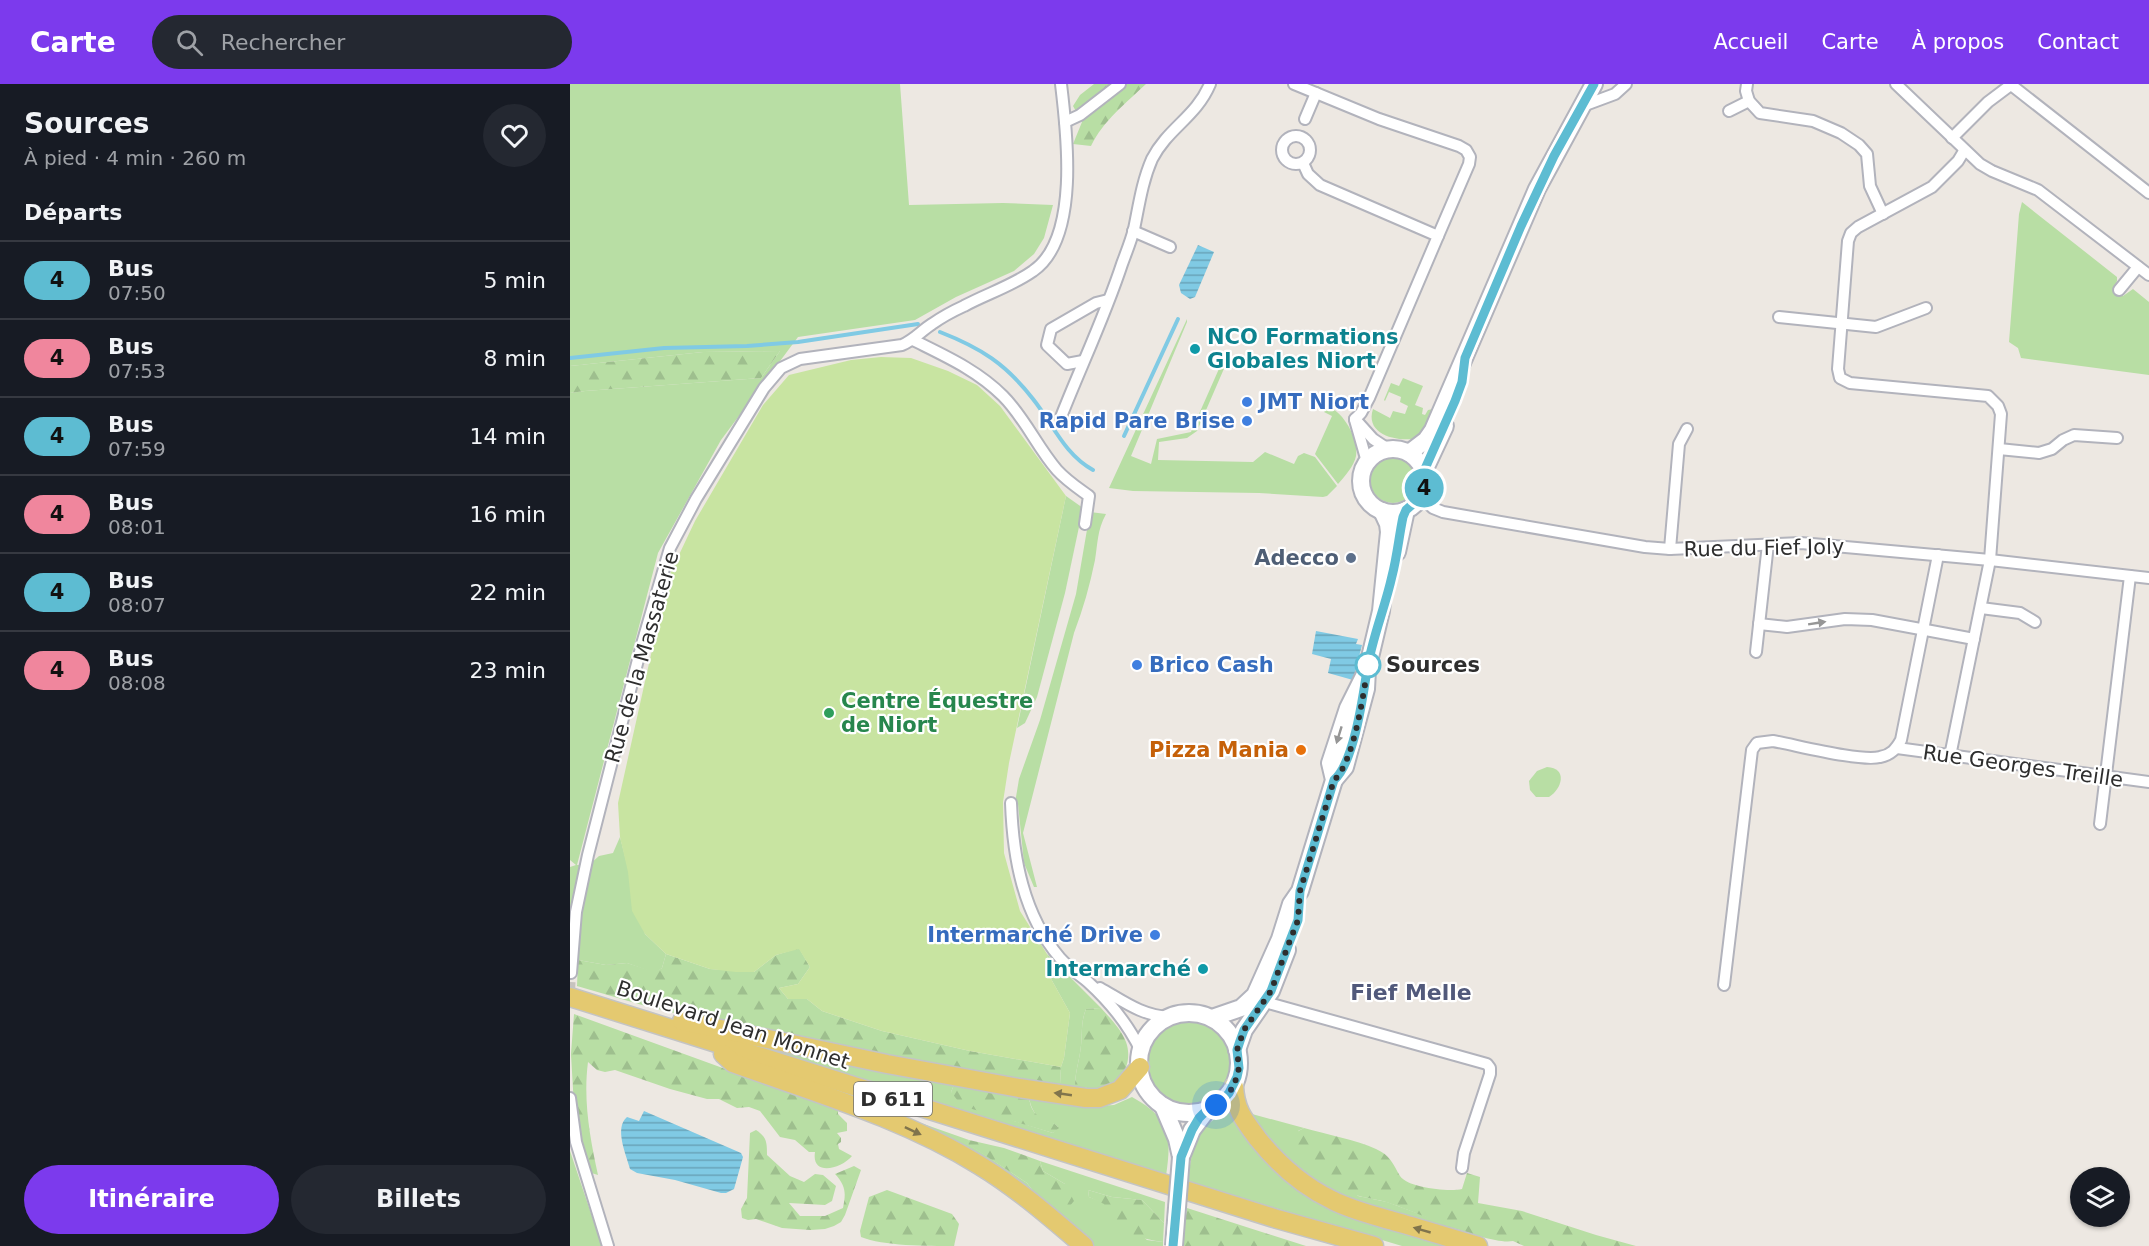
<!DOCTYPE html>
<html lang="fr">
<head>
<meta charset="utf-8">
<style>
	body { margin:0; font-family:"DejaVu Sans",sans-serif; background:#242831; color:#f1f3f6; height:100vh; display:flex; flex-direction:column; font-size:22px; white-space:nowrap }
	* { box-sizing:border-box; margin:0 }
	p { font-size:20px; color:#9ea1a6 }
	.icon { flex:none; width:33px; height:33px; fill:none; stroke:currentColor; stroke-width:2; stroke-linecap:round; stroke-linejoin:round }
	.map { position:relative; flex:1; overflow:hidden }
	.drawer { display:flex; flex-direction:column; background:#171b24; width:570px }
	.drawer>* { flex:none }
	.badge { padding:0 12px; border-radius:20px; font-size:21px; line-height:39px }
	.fabs { position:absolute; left:1500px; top:1083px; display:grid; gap:12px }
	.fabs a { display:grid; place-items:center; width:60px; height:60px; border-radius:50%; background:#171b24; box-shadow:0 2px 4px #0004; font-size:30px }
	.you { position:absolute; width:30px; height:30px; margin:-15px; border:4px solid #fff; border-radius:50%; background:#1a73e8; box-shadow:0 0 0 9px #1a73e833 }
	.map>.badge { position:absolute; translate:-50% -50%; box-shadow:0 0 0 3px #fff }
	h2 { padding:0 24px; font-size:22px; line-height:54px }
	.round { display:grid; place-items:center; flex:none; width:63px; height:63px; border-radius:32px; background:#242831 }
	.summary { display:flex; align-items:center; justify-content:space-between; height:102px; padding:0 24px }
	h1 { font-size:28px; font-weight:800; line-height:45px }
	.action { display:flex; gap:12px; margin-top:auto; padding:12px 24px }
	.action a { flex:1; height:69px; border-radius:36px; background:#7c3aed; color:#fff; font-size:24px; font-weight:800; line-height:69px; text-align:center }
	.action a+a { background:#242831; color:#f1f3f6 }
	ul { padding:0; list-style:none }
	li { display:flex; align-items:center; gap:18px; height:78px; padding:0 24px; border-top:2px solid #363941 }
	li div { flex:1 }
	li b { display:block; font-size:22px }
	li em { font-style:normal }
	li .badge { min-width:66px; font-weight:700; text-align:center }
	header { display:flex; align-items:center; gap:36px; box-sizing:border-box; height:84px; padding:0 30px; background:#7c3aed; color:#fff }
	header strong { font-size:28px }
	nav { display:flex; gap:33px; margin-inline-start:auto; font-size:21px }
	.search { width:420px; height:54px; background:#242831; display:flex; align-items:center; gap:15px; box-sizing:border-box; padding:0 21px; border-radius:33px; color:#9ea1a6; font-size:22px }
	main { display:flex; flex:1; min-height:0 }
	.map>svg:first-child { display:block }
	.grass { fill:#b8dea4 }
	.forest { fill:url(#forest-firs) }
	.pitch { fill:#c8e4a1 }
	.water { fill:url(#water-rules) }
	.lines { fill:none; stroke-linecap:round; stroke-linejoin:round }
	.stream { stroke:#80cae4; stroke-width:4 }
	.minor-tunnel { stroke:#c7c3be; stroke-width:10; stroke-dasharray:10 5; stroke-linecap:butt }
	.minor-casing { stroke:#b2b3bc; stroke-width:14 }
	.secondary-casing { stroke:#b2b3bc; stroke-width:20 }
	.primary-casing { stroke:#c4c4c4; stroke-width:21 }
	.minor { stroke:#fff; stroke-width:10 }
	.secondary { stroke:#fff; stroke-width:16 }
	.primary { stroke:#e4c970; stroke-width:18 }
	.secondary-bridge-casing { stroke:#b2b3bc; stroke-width:20; stroke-linecap:butt }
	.secondary-bridge { stroke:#fff; stroke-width:16 }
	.oneway { fill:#969696 }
	.oneway2 { fill:#80744c }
	.line-casing { stroke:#fff; stroke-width:14 }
	.line { stroke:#5dbcd2; stroke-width:9 }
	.walk { stroke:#2e2e2e; stroke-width:6; stroke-dasharray:0 10.8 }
	.culture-dot { fill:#0f9aa8; stroke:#fff; stroke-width:2 }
	.shop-dot { fill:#3f7fe0; stroke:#fff; stroke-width:2 }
	.service-dot { fill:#5c6f8a; stroke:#fff; stroke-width:2 }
	.stop-dot { fill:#fff; stroke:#5dbcd2; stroke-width:3 }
	.leisure-dot { fill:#2e9e5b; stroke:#fff; stroke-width:2 }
	.food-dot { fill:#e8710a; stroke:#fff; stroke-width:2 }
	.labels { text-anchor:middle; stroke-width:4.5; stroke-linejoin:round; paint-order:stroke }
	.shield { fill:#fff; stroke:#6d6d6d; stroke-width:1.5 }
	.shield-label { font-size:20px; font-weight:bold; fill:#2e2e2e }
	.culture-label { font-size:21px; font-weight:bold; fill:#0d838f; stroke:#fff; text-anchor:start }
	.shop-label { font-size:21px; font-weight:bold; fill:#366cbe; stroke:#fff; text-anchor:start }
	.street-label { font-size:21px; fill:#2e2e2e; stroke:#fff }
	.service-label { font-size:21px; font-weight:bold; fill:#4e5e75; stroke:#fff; text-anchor:end }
	.stop-label { font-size:21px; font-weight:bold; fill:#2e2e2e; stroke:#fff; text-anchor:start }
	.leisure-label { font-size:21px; font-weight:bold; fill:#27864d; stroke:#fff; text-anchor:start }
	.food-label { font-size:21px; font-weight:bold; fill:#c56008; stroke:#fff; text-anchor:end }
	.neighbourhood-label { font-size:22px; font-weight:bold; fill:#51597b; stroke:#fff }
</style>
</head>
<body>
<header>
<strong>Carte</strong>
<div class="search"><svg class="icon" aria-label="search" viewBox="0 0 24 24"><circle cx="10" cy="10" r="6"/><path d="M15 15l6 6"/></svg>Rechercher</div>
<nav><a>Accueil</a><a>Carte</a><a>À propos</a><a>Contact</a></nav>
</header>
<main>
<section class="drawer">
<div class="summary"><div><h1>Sources</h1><p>À pied · 4 min · 260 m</p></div><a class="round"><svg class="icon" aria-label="heart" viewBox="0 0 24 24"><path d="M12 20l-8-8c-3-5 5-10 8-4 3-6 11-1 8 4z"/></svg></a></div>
<h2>Départs</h2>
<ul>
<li><span class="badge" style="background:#5dbcd2;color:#111">4</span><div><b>Bus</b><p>07:50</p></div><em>5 min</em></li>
<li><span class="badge" style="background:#f0869d;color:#111">4</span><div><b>Bus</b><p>07:53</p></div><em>8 min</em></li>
<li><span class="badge" style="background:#5dbcd2;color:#111">4</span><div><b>Bus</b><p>07:59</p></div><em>14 min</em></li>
<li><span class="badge" style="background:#f0869d;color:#111">4</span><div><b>Bus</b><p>08:01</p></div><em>16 min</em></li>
<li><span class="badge" style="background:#5dbcd2;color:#111">4</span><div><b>Bus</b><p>08:07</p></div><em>22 min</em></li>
<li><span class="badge" style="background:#f0869d;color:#111">4</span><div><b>Bus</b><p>08:08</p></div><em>23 min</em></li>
</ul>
<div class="action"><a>Itinéraire</a><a>Billets</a></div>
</section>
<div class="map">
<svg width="1579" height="1162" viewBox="0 0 1579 1162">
	<defs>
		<pattern id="forest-firs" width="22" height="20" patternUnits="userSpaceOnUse" patternTransform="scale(1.5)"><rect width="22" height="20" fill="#b8dea4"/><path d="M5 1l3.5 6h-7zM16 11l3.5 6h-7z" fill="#9ebf8e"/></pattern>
		<pattern id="water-rules" width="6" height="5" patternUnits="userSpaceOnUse" patternTransform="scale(1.5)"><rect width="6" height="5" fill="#80cae4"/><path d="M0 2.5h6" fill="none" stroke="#69a4b9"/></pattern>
	</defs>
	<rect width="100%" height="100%" fill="#ede8e2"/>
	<g class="grass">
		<polygon points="0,0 330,0 339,121 433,119 483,121 474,154 464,170 444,187 386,213 345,236 228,253 151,356 88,469 7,781 20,780 29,772 43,769 50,753 75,850 96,870 92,884 85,889 57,879 36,881 8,876 0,879 0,783 6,781 0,776 0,309 15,307 191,294 210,267 133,268 0,282"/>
		<polygon points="1452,118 1547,193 1547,197 1544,203 1553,212 1563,205 1579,218 1579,291 1451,274 1448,264 1439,258 1449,130"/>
		<polygon points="617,235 617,238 561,372 581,380 587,355 621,348 652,278 656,280 627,347 617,354 589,358 588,376 683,378 695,368 724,380 728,372 734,369 745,373 767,402 757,412 753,413 689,409 563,407 539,404"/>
		<path d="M 833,294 L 853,302 L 845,321 L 853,324 L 852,330 L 855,331 L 858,326 L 863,325 L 851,349 L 842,355 C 823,357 795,349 803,325 L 820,334 L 823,327 L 835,330 L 838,322 L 830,318 L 831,313 L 819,308 L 815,317 L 814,316 L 821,299 L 829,302 Z"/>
		<path d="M 756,325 L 763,325 C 776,333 789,357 786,372 C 784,382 775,392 768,400 L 745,370 L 762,332 L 754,328 Z"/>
		<circle cx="823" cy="396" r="23"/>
		<polygon points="496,412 513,424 495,509 467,613 455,639 447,644"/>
		<path d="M 520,428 L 536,430 C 527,447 528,458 525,476 C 520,501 513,525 504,549 L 453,749 L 467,803 L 464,803 L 454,779 L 448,720 L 445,719 L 449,695 L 470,636 L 506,510 Z"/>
		<path d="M 977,683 C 998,684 992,705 979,713 L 966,713 L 960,706 L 959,697 L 967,687 Z"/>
		<path d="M 477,870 L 531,924 L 516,925 C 510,939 513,954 510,969 C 508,981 505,990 505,1003 L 490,1000 L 491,983 L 494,974 L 500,929 L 480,893 Z"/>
		<circle cx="620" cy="979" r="42"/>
		<path d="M 193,960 L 384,1001 L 381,1008 L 444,1037 L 483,1049 L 488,1043 C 482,1037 478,1039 471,1035 C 464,1031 460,1021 459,1013 L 528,1022 L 544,1021 L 562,1013 C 600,1034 602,1051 596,1092 L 180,961 Z"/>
		<polygon points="314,1026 399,1056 397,1059 457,1099 463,1107 495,1100 473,1087 470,1077 595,1118 594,1139 572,1116 542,1113 518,1106 519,1113 535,1119 577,1156 593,1158 593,1162 522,1162"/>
		<path d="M 661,1026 L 720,1094 L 891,1162 L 832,1162 L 618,1098 C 623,1059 623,1044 661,1026 Z"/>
		<path d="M 682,1030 L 734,1044 L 728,1047 L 788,1112 L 817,1118 L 898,1148 C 850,1135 781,1124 742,1095 C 720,1079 701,1058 684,1037 Z"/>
		<polygon points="0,1067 32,1162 0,1162"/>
	</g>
	<g class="forest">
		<path d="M 524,0 L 576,0 C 556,19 533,37 521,62 L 503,60 L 512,38 L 503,22 L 510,11 Z"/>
		<polygon points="210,267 191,294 15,307 0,309 0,282 133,268"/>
		<polygon points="229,864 240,883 228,900 209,904 218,915 237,915 252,927 312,947 400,967 491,983 490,1000 443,994 176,947 72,921 7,902 8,876 36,881 57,879 85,888 92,884 96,870 140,885 184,888 206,871"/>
		<path d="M 531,924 C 540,934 551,945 556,958 C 563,977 553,999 534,1004 C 525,1006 514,1003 505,1003 C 505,990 508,981 510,969 C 513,954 510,939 516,925 Z"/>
		<path d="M 4,930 L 268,1026 L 268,1030 L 277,1039 L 277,1047 L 267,1049 L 271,1054 L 271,1058 L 268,1060 L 269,1065 L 282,1072 C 271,1085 241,1093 245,1068 L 239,1068 L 225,1056 L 210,1053 L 190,1027 L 179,1023 L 167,1024 L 149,1015 L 137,1015 L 100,1005 L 45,986 L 35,988 L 27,986 L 18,978 C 13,1017 20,1054 28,1091 L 18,1088 L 4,1023 L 1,970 Z"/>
		<path d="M 384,1001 L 459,1013 C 462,1039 477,1030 489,1044 L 483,1049 L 392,1022 L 381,1008 Z"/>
		<path d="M 734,1044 C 755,1050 787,1056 806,1065 C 820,1071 823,1080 830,1092 C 838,1104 879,1108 892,1105 L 897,1089 L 910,1093 L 908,1119 L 952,1127 L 1026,1151 L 1066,1162 L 954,1162 L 943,1157 C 919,1162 842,1126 816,1118 C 801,1114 786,1113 772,1106 C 751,1096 734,1080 718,1063 C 719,1053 726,1048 734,1044 Z"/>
		<path d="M 186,1046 C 197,1053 197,1059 197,1071 L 220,1092 L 234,1098 L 245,1090 L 253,1091 L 266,1102 L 262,1117 L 255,1121 L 219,1119 L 230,1132 L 255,1132 L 273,1124 C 276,1109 276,1102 265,1090 L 284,1082 L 291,1086 L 275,1131 L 271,1138 L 264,1142 L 255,1145 L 240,1146 L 212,1144 L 186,1135 L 178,1136 L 172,1134 L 171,1125 L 177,1114 L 180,1049 Z"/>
		<polygon points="399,1056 434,1064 470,1077 473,1087 495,1100 504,1117 494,1129 463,1107 457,1099 396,1059"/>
		<path d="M 317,1106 L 382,1130 L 389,1140 L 384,1162 C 357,1162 313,1162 291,1153 L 290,1147 L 299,1113 Z"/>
		<path d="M 518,1106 L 542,1113 L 572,1116 L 594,1139 L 593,1158 C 569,1155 541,1146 534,1120 L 519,1113 Z"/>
		<polygon points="617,1124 736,1162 612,1162"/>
	</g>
	<polygon class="pitch" points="311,273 341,274 378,287 407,301 430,322 496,412 439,679 433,718 434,769 450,827 477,870 480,893 500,929 494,974 491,983 400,967 312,947 252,927 237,915 218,915 209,904 228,900 240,883 229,865 206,871 184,888 166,888 140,885 96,870 75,850 62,827 58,788 50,753 48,719 98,494 125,437 193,321 219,291 281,276"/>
	<g class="water">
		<polygon points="628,161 644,168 625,213 620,215 611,209 609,201"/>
		<polygon points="746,547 788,555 786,560 792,561 783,596 758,589 761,575 742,570"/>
		<path d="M 74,1027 L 171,1069 L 173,1073 L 164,1105 L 156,1109 L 151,1109 L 105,1096 L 67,1089 L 60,1085 C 56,1070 44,1044 57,1033 L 69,1037 Z"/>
	</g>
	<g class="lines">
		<g class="stream">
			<path d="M 370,248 C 411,264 436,280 463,315 C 483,340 494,370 523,386"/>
			<polyline points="0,274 94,264 177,262 228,258 348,240"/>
			<polyline points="554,352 608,235"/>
		</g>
		<polyline class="minor-tunnel" points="0,908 1,889"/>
		<defs>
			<g id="minor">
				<polyline points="724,0 809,35 889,62 896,66 900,73 899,80 868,152"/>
				<polyline points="1177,0 1176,7 1179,17 1190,29 1243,37 1271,49 1289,61 1297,70 1300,102 1313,130"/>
				<polyline points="1326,0 1410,80 1422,87 1468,106 1579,191"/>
				<polyline points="1440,0 1579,109"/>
				<polyline points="1010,23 1045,10 1056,0"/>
				<polyline points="1159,27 1179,17"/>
				<polyline points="735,35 746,9"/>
				<polyline points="495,38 510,31 550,0"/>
				<circle cx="726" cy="66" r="14"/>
				<polyline points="1382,54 1418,18 1442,0"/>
				<polyline points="733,79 738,90 750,101 868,152 799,314 791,329 785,335"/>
				<polyline points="563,147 600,163"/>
				<polyline points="1549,206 1568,183"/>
				<polyline points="1209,233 1306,243 1356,224"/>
				<path d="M 343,256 C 375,272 407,286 433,312 C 455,334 467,363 487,386 C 497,397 508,404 519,412 L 515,440"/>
				<polyline points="513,277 497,280 477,261 481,245 526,219 538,216"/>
				<path d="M 491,333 C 511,282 535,232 552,180 C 556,169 561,157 564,145 C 569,121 572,98 582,75 C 598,44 626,33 640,0"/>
				<polyline points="785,335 803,355 818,365"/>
				<polyline points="785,336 797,378"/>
				<polyline points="1429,365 1469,369 1482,365 1493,356 1504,351 1547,354"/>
				<polyline points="851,413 863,424 873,428 1075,463 1100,465 1231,459 1420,476 1579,494"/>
				<polyline points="1100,465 1109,360 1117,345"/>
				<polyline points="1411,524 1450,529 1465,538"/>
				<polyline points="1189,540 1217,543 1275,535 1302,536 1404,555"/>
				<polyline points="1186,568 1198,460"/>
				<polyline points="1327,664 1579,698"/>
				<polyline points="1380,672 1420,476 1431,330 1428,322 1418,312 1280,299 1270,294 1268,285 1278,157 1281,149 1288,143 1362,103 1388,77 1394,67"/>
				<path d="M 441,719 C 443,773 453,831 490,874 C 498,883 508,890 518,898 C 540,918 558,940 571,967"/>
				<polyline points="1530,740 1560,492"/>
				<path d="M 1,889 L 6,828 L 18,771 L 72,560 L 100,464 L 126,415 L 194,304 L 211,284 L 230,275 L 332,261 C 344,256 351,247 362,240 C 372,233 383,227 394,222 C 416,210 442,202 463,187 C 510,155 497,49 491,0"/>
				<path d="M 1154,901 L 1182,666 L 1187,659 L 1203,657 C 1226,661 1291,678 1310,673 C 1321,671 1326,665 1331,656 L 1368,471"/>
				<path d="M 530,904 C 553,917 572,932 600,933"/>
				<polyline points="696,916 702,920 917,980 920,984 920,990 894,1069 892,1084"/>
				<polyline points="0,1014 6,1058 38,1162"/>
			</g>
			<g id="secondary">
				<circle cx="823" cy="397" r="32"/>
				<polyline points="839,369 856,356 863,346 967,105 1024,0"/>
				<polyline points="854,387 875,342"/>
				<polyline points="827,468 836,426"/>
				<polyline points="764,696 775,683 796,605 797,586 811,527 819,448 818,440 812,427"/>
				<circle cx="619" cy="979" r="50"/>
				<polyline points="642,934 671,924 685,911 710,855 721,820 730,807 764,696 760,679 778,624 797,586"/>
				<polyline points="667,966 674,946 701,907 717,866"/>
				<polyline points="593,1022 607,1055 611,1073"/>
				<polyline points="611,1073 622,1046 638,1025"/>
			</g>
			<g id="primary">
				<polyline points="0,913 707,1135 804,1162"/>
				<polyline points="112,937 317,980 449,1004 516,1014 529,1014 550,1006 570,983"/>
				<path d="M 153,970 L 163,979 C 246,1009 333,1034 409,1081 C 447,1104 480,1133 514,1162"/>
				<path d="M 664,1002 C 665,1026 674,1036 688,1055 C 708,1080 733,1102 762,1116 C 781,1126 803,1131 823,1137 C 852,1145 880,1154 908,1162"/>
			</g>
		</defs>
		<use href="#minor" class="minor-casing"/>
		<use href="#secondary" class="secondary-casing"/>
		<use href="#primary" class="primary-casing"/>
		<use href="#minor" class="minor"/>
		<use href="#secondary" class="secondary"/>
		<use href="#primary" class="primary"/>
		<defs>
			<polyline id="secondary-bridge" points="604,1162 611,1073"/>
		</defs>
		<use href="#secondary-bridge" class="secondary-bridge-casing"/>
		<use href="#secondary-bridge" class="secondary-bridge"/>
	</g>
	<defs><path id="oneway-solid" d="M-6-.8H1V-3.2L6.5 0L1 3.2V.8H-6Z" transform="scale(1.5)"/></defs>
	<g class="oneway">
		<use href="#oneway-solid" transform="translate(1247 539) rotate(-9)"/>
		<use href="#oneway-solid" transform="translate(769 651) rotate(107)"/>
	</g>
	<g class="oneway2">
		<use href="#oneway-solid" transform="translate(493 1010) rotate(-172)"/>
		<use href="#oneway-solid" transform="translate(343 1047) rotate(25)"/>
		<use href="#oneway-solid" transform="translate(852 1146) rotate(-164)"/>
	</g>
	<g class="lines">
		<defs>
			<path id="line" d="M 603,1162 L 611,1073 L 622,1046 L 629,1034 L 638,1025 L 653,1016 L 659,1009 L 667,993 L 669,984 L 667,966 L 670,957 L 674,946 L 701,907 L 719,859 L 728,836 L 730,807 L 764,696 C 784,679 793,612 797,586 C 802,554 815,524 822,492 C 827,473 829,452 833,433 L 836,426 L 851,413 L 854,404 L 854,387 L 885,317 L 892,298 L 895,274 L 951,142 L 984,72 L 1024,0"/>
		</defs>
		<use href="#line" class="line-casing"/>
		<use href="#line" class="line"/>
		<path class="walk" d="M 646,1021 L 653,1016 L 664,1002 L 669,984 L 667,966 L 674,946 L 701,907 L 719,859 L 728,836 L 730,807 L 764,696 C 784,679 794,607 798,581"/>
	</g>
	<g class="culture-dot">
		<circle cx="625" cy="265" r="6"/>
		<circle cx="633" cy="885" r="6"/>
	</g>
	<g class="shop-dot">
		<circle cx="677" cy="318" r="6"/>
		<circle cx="677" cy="337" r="6"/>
		<circle cx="567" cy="581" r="6"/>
		<circle cx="585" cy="851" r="6"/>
	</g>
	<circle class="service-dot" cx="781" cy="474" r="6"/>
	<circle class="stop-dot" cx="798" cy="581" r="12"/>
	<circle class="leisure-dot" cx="259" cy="629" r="6"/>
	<circle class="food-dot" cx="731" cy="666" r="6"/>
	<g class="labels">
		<rect class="shield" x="284" y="998" width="78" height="34" rx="4.5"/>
		<g class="shield-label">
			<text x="323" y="1022">D 611</text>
		</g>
		<g class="culture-label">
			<text x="637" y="260">NCO Formations<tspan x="637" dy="24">Globales Niort</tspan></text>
			<text x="621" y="892" text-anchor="end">Intermarché</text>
		</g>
		<g class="shop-label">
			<text x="689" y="325">JMT Niort</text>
			<text x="665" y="344" text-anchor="end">Rapid Pare Brise</text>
			<text x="579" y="588">Brico Cash</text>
			<text x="573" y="858" text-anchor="end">Intermarché Drive</text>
		</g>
		<g class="street-label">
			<text transform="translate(1194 464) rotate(-1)" y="7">Rue du Fief Joly</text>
			<text transform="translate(72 573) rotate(-74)" y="7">Rue de la Massaterie</text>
			<text transform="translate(1453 682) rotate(8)" y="7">Rue Georges Treille</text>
			<text transform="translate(163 941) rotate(18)" y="7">Boulevard Jean Monnet</text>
		</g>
		<g class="service-label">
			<text x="769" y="481">Adecco</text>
		</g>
		<g class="stop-label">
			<text x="816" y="588">Sources</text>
		</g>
		<g class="leisure-label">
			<text x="271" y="624">Centre Équestre<tspan x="271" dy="24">de Niort</tspan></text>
		</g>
		<g class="food-label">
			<text x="719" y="673">Pizza Mania</text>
		</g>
		<g class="neighbourhood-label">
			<text x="841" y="916">Fief Melle</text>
		</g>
	</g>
</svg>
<div class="fabs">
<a><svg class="icon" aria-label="layers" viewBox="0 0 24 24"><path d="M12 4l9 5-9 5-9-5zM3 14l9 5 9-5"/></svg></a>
</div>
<div class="you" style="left:646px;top:1021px"></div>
<b class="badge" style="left:854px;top:404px;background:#5dbcd2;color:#111">4</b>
</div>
</main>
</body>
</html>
